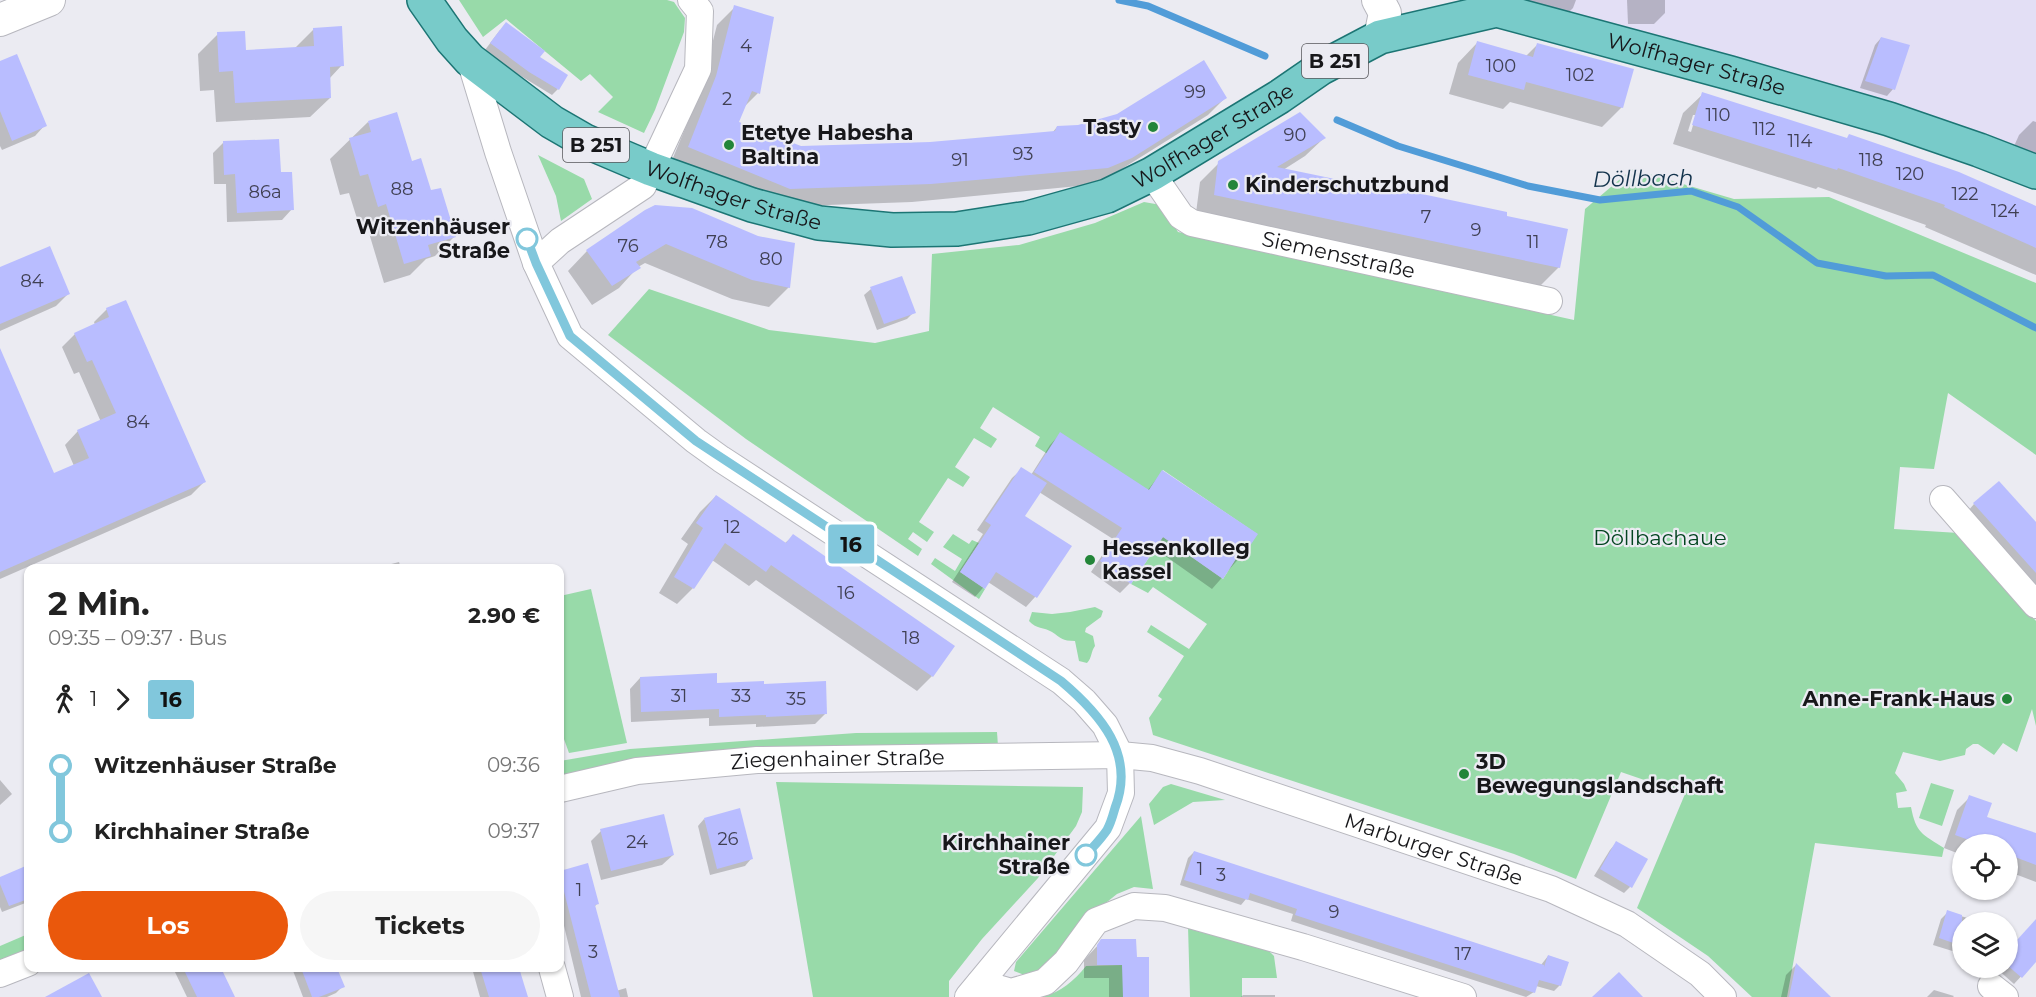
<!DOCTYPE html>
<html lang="de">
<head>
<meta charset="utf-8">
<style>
	body { margin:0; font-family:Montserrat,sans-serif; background:#f6f6f6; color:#222; height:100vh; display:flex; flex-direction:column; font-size:22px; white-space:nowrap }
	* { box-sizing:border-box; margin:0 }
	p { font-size:20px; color:#767676 }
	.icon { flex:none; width:33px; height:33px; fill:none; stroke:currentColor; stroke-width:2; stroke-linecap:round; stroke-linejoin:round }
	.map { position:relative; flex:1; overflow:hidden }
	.side { position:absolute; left:24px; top:564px; width:540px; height:408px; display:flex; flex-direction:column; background:#fff; border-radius:12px; box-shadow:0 2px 4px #0004 }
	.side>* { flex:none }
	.badge { padding:0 12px; border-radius:4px; font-size:21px; line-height:39px }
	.controls { position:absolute; left:1952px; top:834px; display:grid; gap:12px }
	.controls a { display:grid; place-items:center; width:66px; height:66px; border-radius:50%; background:#fff; box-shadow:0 2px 4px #0004; font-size:30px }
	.map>.badge { position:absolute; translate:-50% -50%; box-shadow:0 0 0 3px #fff }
	.legs { display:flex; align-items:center; gap:9px; height:66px; padding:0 24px; font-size:20px }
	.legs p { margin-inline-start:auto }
	.head { display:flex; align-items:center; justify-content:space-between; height:102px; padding:0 24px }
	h1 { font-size:33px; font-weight:700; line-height:45px }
	.action { display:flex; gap:12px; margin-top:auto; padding:12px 24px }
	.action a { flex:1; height:69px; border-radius:36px; background:#ea580c; color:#fff; font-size:24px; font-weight:700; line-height:69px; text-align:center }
	.action a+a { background:#f6f6f6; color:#222 }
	ul { padding:0 24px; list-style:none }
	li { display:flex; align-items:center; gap:21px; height:66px; font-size:22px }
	li i { display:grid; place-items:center; width:9px; height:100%; margin:0 8px; background:currentColor }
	li i::after { content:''; width:15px; height:15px; margin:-8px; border:4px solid; border-radius:50%; background:#fff }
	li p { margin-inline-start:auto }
	li:first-child i { background:linear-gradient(#0000 50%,currentColor 0) }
	li:last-child i { background:linear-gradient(currentColor 50%,#0000 0) }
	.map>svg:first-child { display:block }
	.industrial { fill:#e3dff5 }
	.green { fill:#98daa9 }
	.shadow { fill:#0003; fill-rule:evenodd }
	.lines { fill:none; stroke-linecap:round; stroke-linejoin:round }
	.stream { stroke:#519cd8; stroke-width:7 }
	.building { fill:#b9bdff }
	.minor-casing { stroke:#b7b7be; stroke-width:28 }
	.tertiary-casing { stroke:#b7b7be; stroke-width:34 }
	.primary-casing { stroke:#1c7574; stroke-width:36 }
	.minor { stroke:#fff; stroke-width:26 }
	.tertiary { stroke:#fff; stroke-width:32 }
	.primary { stroke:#78cbc9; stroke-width:33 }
	.line-1-casing { stroke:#fff; stroke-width:14 }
	.line-1 { stroke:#81c7dc; stroke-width:9 }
	.poi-dot { fill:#238539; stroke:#ebebf2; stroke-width:2 }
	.stop-1-dot { fill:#fff; stroke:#81c7dc; stroke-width:3 }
	.labels { text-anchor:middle; stroke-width:4.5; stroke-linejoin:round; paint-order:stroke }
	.number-label { font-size:18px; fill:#404053 }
	.shield { fill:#ebebf2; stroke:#57575b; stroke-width:1.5 }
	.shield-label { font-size:20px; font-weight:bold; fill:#17171a }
	.street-label { font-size:21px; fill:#17171a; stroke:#ebebf2 }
	.poi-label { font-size:21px; font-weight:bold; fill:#17171a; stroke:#ebebf2; text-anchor:start }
	.stop-label { font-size:21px; font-weight:bold; fill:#17171a; stroke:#ebebf2; text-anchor:end }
	.park-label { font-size:21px; fill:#034520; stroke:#ebebf2 }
	.water-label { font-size:22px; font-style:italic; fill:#13334c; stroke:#ebebf2 }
</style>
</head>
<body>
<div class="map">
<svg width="2036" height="997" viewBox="0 0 2036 997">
	<rect width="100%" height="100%" fill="#ebebf2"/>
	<polygon class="industrial" points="1525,0 2036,0 2036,161 1649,38"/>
	<g class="green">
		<polygon points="459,0 667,0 674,2 685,18 684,32 655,110 644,133 598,112 613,97 590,74 581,81 506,19 483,37"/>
		<polygon points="538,155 584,179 592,199 561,221 556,196"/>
		<path d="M 1632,169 L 1734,199 L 1829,197 L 2036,283 L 2036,455 L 1948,393 L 1934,469 L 1900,467 L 1894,529 L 1959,533 L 2036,621 L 2036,726 L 2032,709 L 2017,752 L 2003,743 L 1994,755 L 1978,744 L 1973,744 L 1966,749 L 1965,755 L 1940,761 L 1903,752 L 1895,773 L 1904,784 L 1907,791 L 1896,793 L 1898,808 L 1911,807 C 1916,833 1922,834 1944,848 L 1942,857 L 1815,843 L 1787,997 L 1752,997 L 1708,956 L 1637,908 L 1685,794 L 1621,772 L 1576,879 L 1514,854 L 1153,735 L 1149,718 L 1162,699 L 1158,696 L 1184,656 L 1147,632 L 1151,625 L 1189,649 L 1207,624 L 1153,587 L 1148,593 L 1131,584 L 1163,537 L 1223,579 L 1239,554 L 1243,556 L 1257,534 L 1163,470 L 1149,490 L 1046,453 L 1035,446 L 1040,437 L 993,407 L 980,428 L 997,439 L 991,448 L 974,438 L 955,467 L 970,477 L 963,487 L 948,478 L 919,522 L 934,532 L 927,542 L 913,532 L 908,539 L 922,549 L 918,556 L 746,439 L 608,335 L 649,289 L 769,330 L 875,343 L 929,331 L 932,254 L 1019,245 L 1095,223 L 1144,202 L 1161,205 L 1178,232 L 1574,320 L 1585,209 Z"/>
		<polygon points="953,534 969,544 972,540 979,543 960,572 985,589 979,599 931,564 935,558 955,571 962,559 943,547"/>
		<polygon points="591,589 627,743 569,753 560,728 560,596"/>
		<path d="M 1095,607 L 1103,611 L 1101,617 L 1086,628 L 1085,632 L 1093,636 L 1095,646 C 1091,651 1092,658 1087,663 L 1079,661 L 1075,641 C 1062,641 1061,638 1052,632 C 1044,627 1036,629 1029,621 L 1032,612 L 1052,614 L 1070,612 Z"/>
		<polygon points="997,732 998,746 560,778 560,761 630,749 856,733"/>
		<polygon points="776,782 1083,787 1082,812 1076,826 1038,878 982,939 949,981 949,997 813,997"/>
		<polygon points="1931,783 1954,790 1942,826 1919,818"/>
		<polygon points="1171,784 1225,800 1193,802 1154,825 1149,804 1163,787"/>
		<polygon points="1141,816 1153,889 1134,887 1117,894 1097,910 1042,968 1027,976 1014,971 1016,962"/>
		<polygon points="1188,926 1267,949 1274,956 1277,978 1242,978 1242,997 1190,997"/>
		<polygon points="28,934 28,951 0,963 0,946"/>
		<path d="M 1123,965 L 1123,997 L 1042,997 C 1061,992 1074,981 1086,966 Z"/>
	</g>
	<g class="shadow">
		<polygon points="1524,0 1576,0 1573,8 1563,18 1522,6"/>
		<polygon points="1627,0 1665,0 1665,13 1654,24 1628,24"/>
		<polygon points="735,7 758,93 743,108 737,123 800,148 930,144 1052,133 1057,127 1078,126 1226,97 1208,115 1112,175 1089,185 912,202 772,207 670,165 699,95 717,25"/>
		<polygon points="314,29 342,65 329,79 330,98 310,117 216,122 214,90 200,91 198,54 218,34 245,51 294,49"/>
		<polygon points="500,30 538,58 558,89 552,95 516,73 485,50"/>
		<polygon points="1881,38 1893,89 1887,96 1860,88 1875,45"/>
		<polygon points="1477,43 1526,56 1537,45 1622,107 1602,127 1510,102 1503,109 1449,94 1458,63"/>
		<polygon points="0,63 45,125 35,136 2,150 0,146"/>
		<path d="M 1703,94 L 2036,207 L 2036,275 L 1925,227 L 1926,225 L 1818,187 L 1816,189 L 1673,144 L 1683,113 ZM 1693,115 L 1696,115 L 1691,132 L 1688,131 Z"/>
		<polygon points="2033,121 2036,122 2036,166 2011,153 2019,135"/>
		<polygon points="368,122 411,162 454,237 435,256 426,259 410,275 384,283 366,223 359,225 349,193 340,195 330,159"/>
		<polygon points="1324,138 1305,156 1283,170 1406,195 1408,193 1505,217 1559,267 1540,286 1196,213 1200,182 1219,163"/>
		<polygon points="223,143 279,174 292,209 282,220 227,222 226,184 214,184 213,153"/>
		<polygon points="645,211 789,287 769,307 732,299 645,263 638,267 619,288 592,305 568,271 587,251"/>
		<polygon points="0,269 69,293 56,306 0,331"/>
		<polygon points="871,289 914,312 907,319 877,330 864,295"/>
		<polygon points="107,309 204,482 191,495 0,579 0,352 54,475 74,466 65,445 78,431 101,422 79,372 74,374 62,347 75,334 95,325 94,322"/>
		<polygon points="1060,434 1147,491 1162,472 1242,555 1212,589 1154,548 1130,583 1120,593 1091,572 1113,539 1039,492 1023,516 1069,547 1035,597 1026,607 988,582 975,597 952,582 983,534 977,530 1012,478 1022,469 1031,475 1050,445"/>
		<polygon points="716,496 784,544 793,536 932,676 917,691 756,580 749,586 712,560 693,588 677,604 659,593 688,544 681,539 700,512"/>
		<polygon points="1974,504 2036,524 2036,589 1968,511"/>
		<polygon points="399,562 401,568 376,568"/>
		<polygon points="640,678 716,685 763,685 826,713 815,724 756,727 756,724 709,726 709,718 631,722 630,689"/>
		<polygon points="0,780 12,794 0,805"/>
		<polygon points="1970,797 1985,817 2036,835 2036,882 2007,871 2007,844 1962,844 1962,855 1944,848 1957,810"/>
		<polygon points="704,819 751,859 745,866 710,875 698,826"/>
		<polygon points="601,831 673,855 662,865 601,880 591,841"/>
		<polygon points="1616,843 1630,887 1624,893 1594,876 1610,850"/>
		<polygon points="1194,852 1541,965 1548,956 1560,985 1554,991 1536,986 1534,992 1526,997 1291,921 1293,914 1246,899 1241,905 1180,885 1188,858"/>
		<polygon points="587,865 597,904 594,907 616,991 626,988 628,997 581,997 560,909 560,872"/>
		<polygon points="28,867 28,902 2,912 0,907 0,878"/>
		<polygon points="1948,912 1977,921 1962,922 1962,954 1933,945 1941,919"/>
		<polygon points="1102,941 1135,958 1148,997 1109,997 1109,978 1084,978 1084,960"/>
		<polygon points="2036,952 2036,960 2014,984 1996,968 2007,968 2007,953"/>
		<polygon points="1796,965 1829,997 1781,997 1786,975"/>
		<polygon points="173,968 219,968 234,997 187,997"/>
		<polygon points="292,968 336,968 343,986 336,993 327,997 303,997"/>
		<polygon points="472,968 518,968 526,997 480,997"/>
		<polygon points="1934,990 1954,996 1953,997 1927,997"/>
		<polygon points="1243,995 1275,995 1275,997 1241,997"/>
	</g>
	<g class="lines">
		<g class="stream">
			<polyline points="1119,0 1148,6 1265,56"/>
			<polyline points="1337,120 1398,146 1528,186 1600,200 1691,191 1738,207 1817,263 1886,276 1933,275 2036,328"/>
		</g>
	</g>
	<g class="building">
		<polygon points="734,5 774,17 760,94 752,91 739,122 801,146 930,142 1055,131 1057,126 1078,125 1117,114 1204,60 1227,98 1132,158 1108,168 931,184 790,189 688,147 716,76"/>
		<polygon points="506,22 545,51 540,57 568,75 559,90 529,72 490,43"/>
		<polygon points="342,26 344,66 330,67 331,98 235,103 233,71 219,72 217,32 245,31 246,50 314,46 313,28"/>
		<polygon points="1881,37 1910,45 1895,90 1865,81"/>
		<polygon points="1477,41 1533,57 1537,43 1634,69 1623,108 1526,82 1524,90 1468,75"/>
		<polygon points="17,54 47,126 12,141 0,111 0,61"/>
		<polygon points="1702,92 1847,138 1849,134 1959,172 2036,206 2036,248 1944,207 1945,205 1838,168 1837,170 1692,125"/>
		<polygon points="397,112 412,161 421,158 431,190 441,188 456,237 428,245 431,256 404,264 386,204 378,207 368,174 360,176 349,138 371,132 368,121"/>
		<polygon points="1300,112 1326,138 1277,167 1407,194 1408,191 1507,212 1507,216 1568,229 1560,268 1214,195 1218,161"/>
		<polygon points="279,139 281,172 292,172 294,210 237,213 235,174 224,175 223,141"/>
		<polygon points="655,205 692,208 758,236 795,243 790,288 752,280 666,244 636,262 641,268 612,286 586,250 645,210"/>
		<polygon points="50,246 70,294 0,324 0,267"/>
		<polygon points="902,276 916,313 884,324 870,287"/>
		<polygon points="126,300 206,482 0,572 0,348 54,473 89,458 77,430 116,413 92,360 87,362 74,333 109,317 106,308"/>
		<polygon points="1060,432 1149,490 1162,470 1258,534 1243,556 1239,554 1223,579 1163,537 1131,584 1100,561 1122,528 1034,472"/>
		<polygon points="1021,467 1047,483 1025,516 1072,546 1037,598 996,572 985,589 960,572 991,525 985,521"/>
		<polygon points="1999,481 2036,522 2036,573 1973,503"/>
		<polygon points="716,495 786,543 793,534 955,646 933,677 771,565 766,572 725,543 694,589 674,577 703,528 696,523"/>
		<polygon points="717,673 717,683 764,681 764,684 826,681 827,714 766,717 766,715 719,717 719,709 641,712 640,677"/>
		<polygon points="1969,795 1992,803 1987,817 2036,833 2036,865 2007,854 2007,844 1980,844 1955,835"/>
		<polygon points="740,808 753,859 717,869 704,818"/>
		<polygon points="664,814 674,855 611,871 600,829"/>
		<polygon points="1616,841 1648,859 1632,888 1600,869"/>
		<polygon points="1194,851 1544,965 1544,967 1548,955 1569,962 1561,986 1539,980 1535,993 1295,915 1297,909 1250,893 1248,900 1184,880"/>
		<polygon points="588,863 599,904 595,905 620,997 591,997 560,876 560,871"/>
		<polygon points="28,865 28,899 9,906 0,884 0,877"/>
		<polygon points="1947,910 1962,915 1962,946 1939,938"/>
		<polygon points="2036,919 2036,962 2022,978 2007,965 2007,951"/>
		<polygon points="1101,939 1136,939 1137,957 1149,957 1149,997 1123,997 1122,965 1097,965 1097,945"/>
		<polygon points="1796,963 1831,997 1789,997"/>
		<polygon points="183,968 221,968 235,997 197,997"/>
		<polygon points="301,968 337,968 345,987 319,997 312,997"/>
		<polygon points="480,968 519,968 528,997 489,997"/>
		<polygon points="1619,972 1643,997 1592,997"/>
		<polygon points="89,973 102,997 45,997"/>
	</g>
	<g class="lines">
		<defs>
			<g id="minor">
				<polyline points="470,60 498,152 536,263 570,336 696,441 721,459 1061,681 1084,701 1105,725 1120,755 1121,793 1108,828 968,997"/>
				<path id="s1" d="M 1152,174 L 1181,216 L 1192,223 L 1549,301"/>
				<polyline points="536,263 560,241 643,186 698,69 700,11 691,0"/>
				<polyline points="1943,499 2036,605"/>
				<path id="s2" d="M 560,789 L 637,771 L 757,760 L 1120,755 L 1152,758 L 1200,771 L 1551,889 L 1627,924 L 1700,974 L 1723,997"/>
				<polyline points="552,968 560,997"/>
				<polyline points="0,974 28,963"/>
				<polyline points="980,983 1011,992 1045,982 1066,962 1096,921 1134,906 1165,908 1303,947 1463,997"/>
				<polyline points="1991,986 2005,997"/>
			</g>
			<g id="tertiary">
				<polyline points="1378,0 1385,13 1380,37"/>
				<polyline points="0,20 49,0"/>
			</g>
			<g id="primary">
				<path id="s3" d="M 424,0 L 452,40 L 470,60 L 552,122 L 585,141 L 651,169 L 752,205 L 819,223 L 892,230 L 957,229 L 1028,218 L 1107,196 L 1152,174 L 1279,97 L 1321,68 L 1380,37 L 1497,10 L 1730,73 L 1889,119 L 1979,150 L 2036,172"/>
			</g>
		</defs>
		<use href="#minor" class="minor-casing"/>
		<use href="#tertiary" class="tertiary-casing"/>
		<use href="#primary" class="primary-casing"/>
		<use href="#minor" class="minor"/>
		<use href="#tertiary" class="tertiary"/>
		<use href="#primary" class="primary"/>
	</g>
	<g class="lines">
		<defs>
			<path id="line-1" d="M 527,239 L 536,263 L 570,336 L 696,441 L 1061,681 C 1100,714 1136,754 1115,808 C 1113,815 1111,823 1107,830 C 1101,839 1093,847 1086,855"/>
		</defs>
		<use href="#line-1" class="line-1-casing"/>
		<use href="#line-1" class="line-1"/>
	</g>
	<g class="poi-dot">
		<circle cx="1153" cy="127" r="6"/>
		<circle cx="729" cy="145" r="6"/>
		<circle cx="1233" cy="185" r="6"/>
		<circle cx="1090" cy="560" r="6"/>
		<circle cx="2007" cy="699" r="6"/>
		<circle cx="1464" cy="774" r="6"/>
	</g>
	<g class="stop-1-dot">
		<circle cx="527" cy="239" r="10"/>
		<circle cx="1086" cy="855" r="10"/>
	</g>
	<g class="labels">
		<g class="number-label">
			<text x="746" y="52">4</text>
			<text x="1501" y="72">100</text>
			<text x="1580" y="81">102</text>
			<text x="1195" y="98">99</text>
			<text x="727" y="105">2</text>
			<text x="1718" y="121">110</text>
			<text x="1764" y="135">112</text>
			<text x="1295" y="141">90</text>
			<text x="1800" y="147">114</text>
			<text x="1023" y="160">93</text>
			<text x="960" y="166">91</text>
			<text x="1871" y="166">118</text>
			<text x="1910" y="180">120</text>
			<text x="402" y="195">88</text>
			<text x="265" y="198">86a</text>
			<text x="1965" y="200">122</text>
			<text x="2005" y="217">124</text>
			<text x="1426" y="223">7</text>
			<text x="1476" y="236">9</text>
			<text x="717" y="248">78</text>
			<text x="1533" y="248">11</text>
			<text x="628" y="252">76</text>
			<text x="771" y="265">80</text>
			<text x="32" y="287">84</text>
			<text x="138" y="428">84</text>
			<text x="732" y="533">12</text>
			<text x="846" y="599">16</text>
			<text x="911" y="644">18</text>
			<text x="679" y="702">31</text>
			<text x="741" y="702">33</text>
			<text x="796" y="705">35</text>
			<text x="728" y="845">26</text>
			<text x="637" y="848">24</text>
			<text x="1200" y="875">1</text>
			<text x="1221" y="881">3</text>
			<text x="579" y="896">1</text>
			<text x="1334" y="918">9</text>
			<text x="593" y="958">3</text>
			<text x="1463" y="960">17</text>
		</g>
		<g class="shield">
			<rect x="1302" y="44" width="66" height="34" rx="4.5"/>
			<rect x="563" y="128" width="66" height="34" rx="4.5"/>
		</g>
		<g class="shield-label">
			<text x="1335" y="68">B 251</text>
			<text x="596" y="152">B 251</text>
		</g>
		<g class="street-label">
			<text dy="7" stroke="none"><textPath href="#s3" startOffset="1400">Wolfhager Straße</textPath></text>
			<text dy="7" stroke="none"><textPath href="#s3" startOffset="879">Wolfhager Straße</textPath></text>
			<text dy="7" stroke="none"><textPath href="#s3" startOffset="375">Wolfhager Straße</textPath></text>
			<text dy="7" stroke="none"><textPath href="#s1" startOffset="214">Siemensstraße</textPath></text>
			<text dy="7" stroke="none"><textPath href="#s2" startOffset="280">Ziegenhainer Straße</textPath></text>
			<text dy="7" stroke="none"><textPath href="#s2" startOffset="891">Marburger Straße</textPath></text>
		</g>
		<g class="poi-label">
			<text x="1141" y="134" text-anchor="end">Tasty</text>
			<text x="741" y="140">Etetye Habesha<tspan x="741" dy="24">Baltina</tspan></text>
			<text x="1245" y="192">Kinderschutzbund</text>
			<text x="1102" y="555">Hessenkolleg<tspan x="1102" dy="24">Kassel</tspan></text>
			<text x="1995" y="706" text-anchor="end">Anne-Frank-Haus</text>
			<text x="1476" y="769">3D<tspan x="1476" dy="24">Bewegungslandschaft</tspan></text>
		</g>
		<g class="stop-label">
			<text x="510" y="234">Witzenhäuser<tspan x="510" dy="24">Straße</tspan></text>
			<text x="1070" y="850">Kirchhainer<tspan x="1070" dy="24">Straße</tspan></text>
		</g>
		<g class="park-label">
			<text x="1660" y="545">Döllbachaue</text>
		</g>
		<g class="water-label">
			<text transform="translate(1643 178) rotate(-1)" y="8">Döllbach</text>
		</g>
	</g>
</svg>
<div class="controls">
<a><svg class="icon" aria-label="locate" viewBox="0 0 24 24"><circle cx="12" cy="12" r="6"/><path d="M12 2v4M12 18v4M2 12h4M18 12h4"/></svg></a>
<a><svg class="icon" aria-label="layers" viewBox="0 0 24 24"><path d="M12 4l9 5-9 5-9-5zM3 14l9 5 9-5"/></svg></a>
</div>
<b class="badge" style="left:851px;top:544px;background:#81c7dc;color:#111">16</b>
<section class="side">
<div class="head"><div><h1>2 Min.</h1><p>09:35 – 09:37 · Bus</p></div><b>2.90 €</b></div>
<div class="legs"><svg class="icon" aria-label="walk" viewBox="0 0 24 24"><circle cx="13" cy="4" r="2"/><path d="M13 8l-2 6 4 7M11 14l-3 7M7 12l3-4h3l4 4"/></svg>1<svg class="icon" aria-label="forward" viewBox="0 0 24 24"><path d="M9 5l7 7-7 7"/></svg><b class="badge" style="background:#81c7dc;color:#111">16</b></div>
<ul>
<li><i style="color:#81c7dc"></i><b>Witzenhäuser Straße</b><p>09:36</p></li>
<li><i style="color:#81c7dc"></i><b>Kirchhainer Straße</b><p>09:37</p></li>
</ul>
<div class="action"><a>Los</a><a>Tickets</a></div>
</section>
</div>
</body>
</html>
